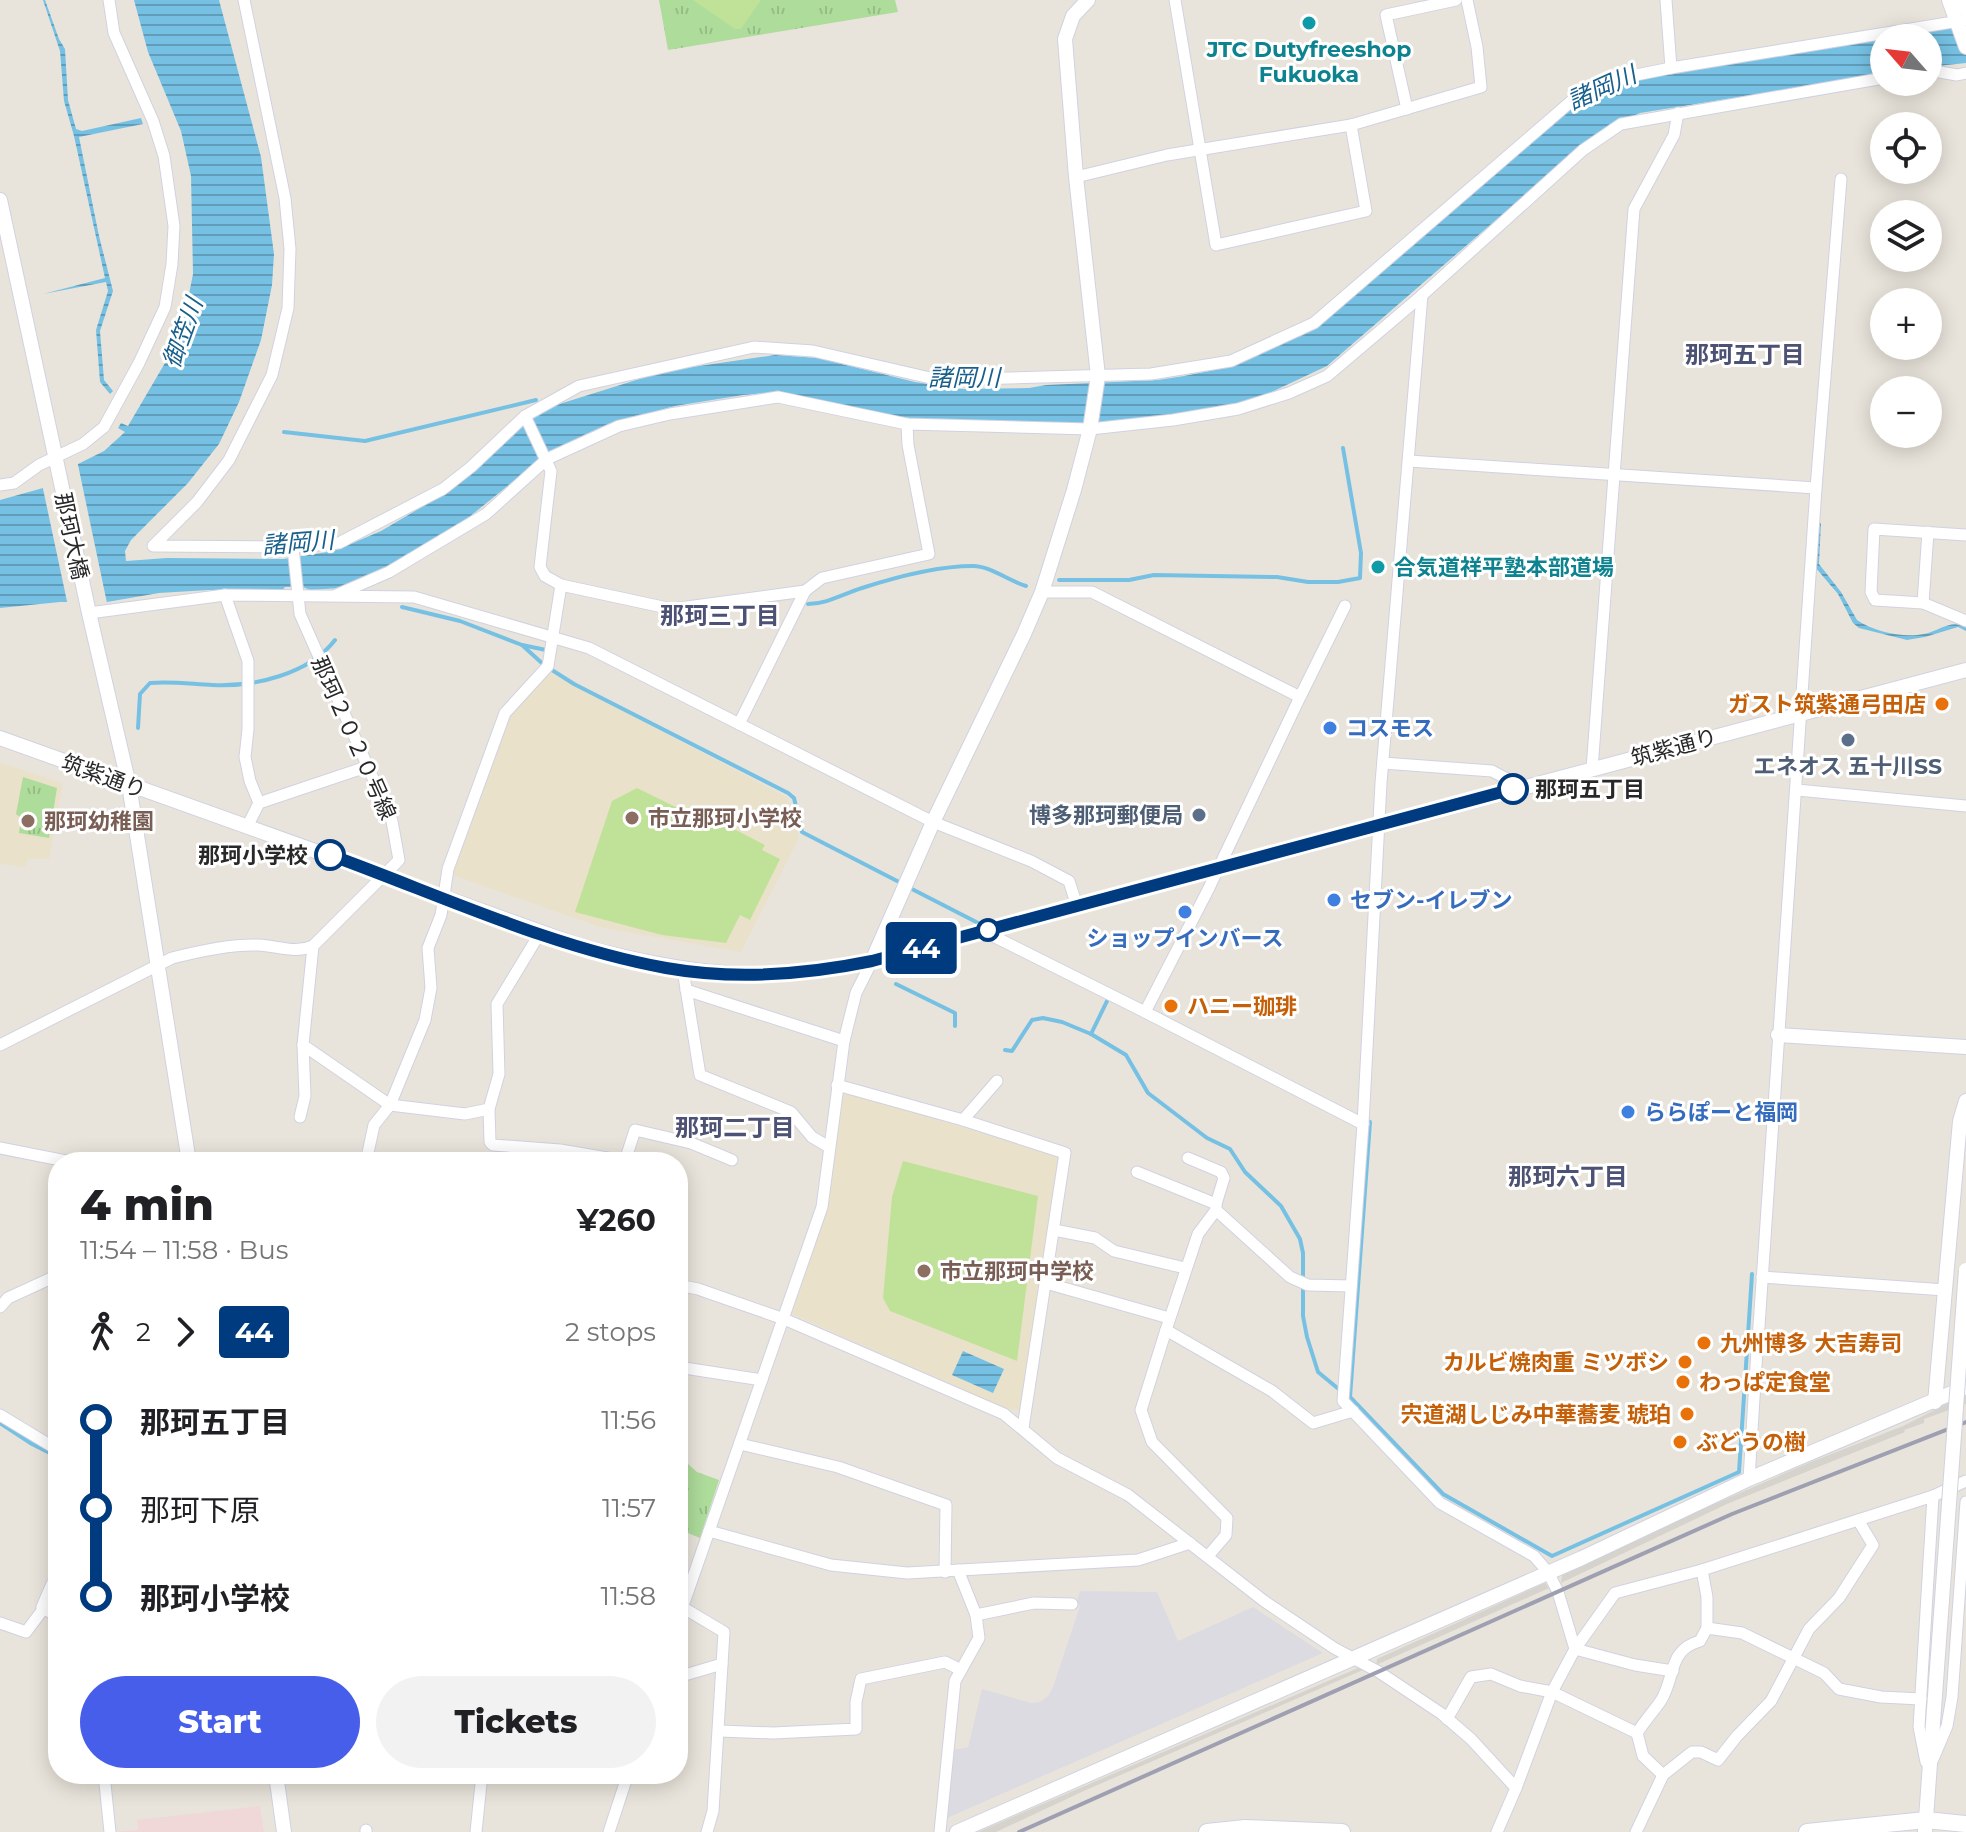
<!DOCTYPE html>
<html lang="en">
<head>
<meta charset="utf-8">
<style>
	body { margin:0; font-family:Montserrat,"Noto Sans JP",sans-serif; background:#f2f2f2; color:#202124; height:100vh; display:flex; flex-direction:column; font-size:30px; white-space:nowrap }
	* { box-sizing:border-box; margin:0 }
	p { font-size:26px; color:#757577 }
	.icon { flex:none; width:44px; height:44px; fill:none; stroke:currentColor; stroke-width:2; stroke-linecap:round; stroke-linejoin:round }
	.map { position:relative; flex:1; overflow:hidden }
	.side { position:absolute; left:48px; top:1152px; width:640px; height:632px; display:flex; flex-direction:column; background:#fff; border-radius:32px; box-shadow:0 4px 20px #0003 }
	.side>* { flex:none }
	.badge { padding:0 16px; border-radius:6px; font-size:28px; line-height:52px }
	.needle { width:52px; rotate:298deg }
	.tools { position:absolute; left:1870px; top:24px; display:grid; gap:16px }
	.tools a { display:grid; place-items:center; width:72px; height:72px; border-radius:50%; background:#fff; box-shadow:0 4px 20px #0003; font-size:40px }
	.map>.badge { position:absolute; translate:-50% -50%; box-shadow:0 0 0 4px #fff }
	.legs { display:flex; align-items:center; gap:12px; height:88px; padding:0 32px; font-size:26px }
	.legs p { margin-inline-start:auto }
	.head { display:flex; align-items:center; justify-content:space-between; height:136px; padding:0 32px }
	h1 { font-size:44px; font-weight:800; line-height:60px }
	.cta { display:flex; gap:16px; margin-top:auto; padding:16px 32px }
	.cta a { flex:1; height:92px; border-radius:48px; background:#475eea; color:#fff; font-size:32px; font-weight:800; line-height:92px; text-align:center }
	.cta a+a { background:#f2f2f2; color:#202124 }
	ul { padding:0 32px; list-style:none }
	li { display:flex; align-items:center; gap:28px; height:88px; font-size:30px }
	li i { display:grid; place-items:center; width:12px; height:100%; margin:0 10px; background:currentColor }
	li i::after { content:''; width:20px; height:20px; margin:-10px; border:6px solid; border-radius:50%; background:#fff }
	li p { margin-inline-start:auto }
	li:first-child i { background:linear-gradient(#0000 50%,currentColor 0) }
	li:last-child i { background:linear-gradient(currentColor 50%,#0000 0) }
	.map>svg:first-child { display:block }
	.industrial { fill:#dddbe2 }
	.education { fill:#eae1cb }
	.medical { fill:#f0d8d8 }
	.park { fill:url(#park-tufts) }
	.pitch { fill:#bfe298 }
	.plaza { fill:#d6d3cd }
	.water { fill:url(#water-rules) }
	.pier { fill:#e9e4db }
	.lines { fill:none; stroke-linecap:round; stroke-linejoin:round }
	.stream { stroke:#76c1e3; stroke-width:4 }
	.minor-casing { stroke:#d0d2e0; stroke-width:13 }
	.tertiary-casing { stroke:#d0d2e0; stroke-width:16 }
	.secondary-casing { stroke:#d0d2e0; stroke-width:18 }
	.minor { stroke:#fff; stroke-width:11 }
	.tertiary { stroke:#fff; stroke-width:14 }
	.secondary { stroke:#fff; stroke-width:16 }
	.rail { stroke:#9ea0b1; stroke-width:4 }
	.tertiary-bridge-casing { stroke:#d0d2e0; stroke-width:16; stroke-linecap:butt }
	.tertiary-bridge { stroke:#fff; stroke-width:14 }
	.line-1-casing { stroke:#fff; stroke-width:18 }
	.line-1 { stroke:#003b80; stroke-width:12 }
	.culture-dot { fill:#0f9aa8; stroke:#fff; stroke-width:3 }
	.food-dot { fill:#e8710a; stroke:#fff; stroke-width:3 }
	.shop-dot { fill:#3f7fe0; stroke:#fff; stroke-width:3 }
	.service-dot { fill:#5c6f8a; stroke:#fff; stroke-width:3 }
	.stop-1-dot { fill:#fff; stroke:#003b80; stroke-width:4 }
	.education-dot { fill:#8d6e63; stroke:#fff; stroke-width:3 }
	.labels { text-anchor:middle; stroke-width:6; stroke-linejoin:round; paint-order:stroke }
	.culture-label { font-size:22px; font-weight:bold; fill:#0d838f; stroke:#fff }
	.street-label { font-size:22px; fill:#282828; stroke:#fff }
	.food-label { font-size:22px; font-weight:bold; fill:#c56008; stroke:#fff; text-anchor:start }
	.shop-label { font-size:22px; font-weight:bold; fill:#366cbe; stroke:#fff; text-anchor:start }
	.service-label { font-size:22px; font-weight:bold; fill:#4e5e75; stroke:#fff }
	.stop-label { font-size:22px; font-weight:bold; fill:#282828; stroke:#fff; text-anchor:start }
	.education-label { font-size:22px; font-weight:bold; fill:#785e54; stroke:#fff; text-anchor:start }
	.water-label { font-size:24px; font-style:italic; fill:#185f8c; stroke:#fff }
	.neighbourhood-label { font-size:24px; font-weight:bold; fill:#4d5274; stroke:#fff }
</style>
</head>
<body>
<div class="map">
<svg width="1966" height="1832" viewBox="0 0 1966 1832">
	<defs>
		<pattern id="park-tufts" width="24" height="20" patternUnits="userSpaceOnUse" patternTransform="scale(2)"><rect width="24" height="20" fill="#aedc9b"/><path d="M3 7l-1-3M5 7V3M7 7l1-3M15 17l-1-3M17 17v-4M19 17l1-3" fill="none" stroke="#96bd86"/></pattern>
		<pattern id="water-rules" width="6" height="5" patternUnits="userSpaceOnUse" patternTransform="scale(2)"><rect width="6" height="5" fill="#76c1e3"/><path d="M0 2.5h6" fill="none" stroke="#619db8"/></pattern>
	</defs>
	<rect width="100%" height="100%" fill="#e9e4db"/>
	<polygon class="industrial" points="1080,1591 1157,1592 1178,1641 1253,1607 1323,1653 947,1818 954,1750 968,1747 982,1689 1031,1703 1040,1702 1048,1696 1053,1687 1080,1606 1077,1602"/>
	<g class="education">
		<polygon points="548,672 787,797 799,838 741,952 603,928 452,875 510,714"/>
		<polygon points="0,762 63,783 49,859 28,859 26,867 0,864"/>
		<polygon points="840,1090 1060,1157 1020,1410 1006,1409 792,1314 826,1209"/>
	</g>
	<polygon class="medical" points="260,1806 264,1832 114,1832 138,1830 137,1820"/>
	<g class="park">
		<polygon points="659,0 895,0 898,12 668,50"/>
		<polygon points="23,777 57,788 49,838 19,833 21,818 16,814"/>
		<polygon points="678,1455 697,1472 719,1480 700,1538 678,1529"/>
	</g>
	<g class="pitch">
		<polygon points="693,0 761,0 741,29 735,29"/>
		<polygon points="637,788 696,817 699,811 765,845 762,850 780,859 750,920 740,915 726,943 662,935 575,912 612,801"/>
		<polygon points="903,1161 1038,1196 1017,1361 890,1311 883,1298 892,1197"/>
	</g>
	<g class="plaza">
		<polygon points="1966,1394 1966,1404 1924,1419 1924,1423 1904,1430 1905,1432 1727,1504 1561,1583 1562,1575 1657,1529 1811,1462 1903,1426"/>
		<polygon points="1545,1583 1549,1588 1376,1665 1377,1659"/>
		<polygon points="1358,1668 1363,1670 1086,1790 996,1832 978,1832"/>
	</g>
	<g class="water">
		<polygon points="43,0 45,0 59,39 65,49 68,100 76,129 82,131 141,118 143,124 79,137 99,236 113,291 100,331 104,380 113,391 110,394 100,382 96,330 108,291 106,282 43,294 105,278 74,136 64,101 60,51"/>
		<polygon points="134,0 219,0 261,157 274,254 272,285 261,340 239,402 219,444 188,483 131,540 125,551 126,561 167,558 283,559 334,551 381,531 449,491 515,428 553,406 665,371 775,355 818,358 915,382 963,389 1029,388 1046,385 1158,380 1184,376 1219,369 1274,348 1305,331 1346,301 1551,121 1601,88 1670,71 1966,25 1966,63 1928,67 1928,38 1884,38 1884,74 1640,113 1593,136 1327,366 1263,396 1197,415 1103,423 966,426 908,420 778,392 743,395 675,406 606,425 552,450 463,522 398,563 339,588 310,590 303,587 285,587 281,592 209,590 159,593 107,602 60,602 0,608 0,500 43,488 76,465 104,451 125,432 118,428 121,423 128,426 172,351 184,319 193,274 191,176 181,131 148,52"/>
		<path d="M 1818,523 L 1821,523 L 1819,564 L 1841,592 L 1857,620 C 1875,632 1903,638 1924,634 C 1939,631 1951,619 1966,627 L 1966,631 L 1958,627 L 1925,637 L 1907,640 L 1859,628 L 1853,623 L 1838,594 L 1815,567 Z"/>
		<polygon points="963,1351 1004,1369 993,1393 952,1375"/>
	</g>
	<polygon class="pier" points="77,460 107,603 68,606 42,484"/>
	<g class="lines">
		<g class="stream">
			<polyline points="284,432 365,441 536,400"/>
			<polyline points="1059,580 1129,580 1154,575 1277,577 1308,582 1338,582 1360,578 1361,553 1343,448"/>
			<path d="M 808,604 C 827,604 843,594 862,588 C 896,577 937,566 973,566 C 990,566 1009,581 1026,586"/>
			<polyline points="402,607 460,621 522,645 546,650"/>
			<polyline points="522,645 544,665 574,684 788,793 794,798 802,832 901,883"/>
			<path d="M 138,728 L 140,694 L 150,683 C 171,681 191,684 212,685 C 255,687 309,674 335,640"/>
			<polyline points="908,887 986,927"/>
			<polyline points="896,984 955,1013 955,1026"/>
			<polyline points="1091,1034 1109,997"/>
			<polyline points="1005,1050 1012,1051 1032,1020 1043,1018 1062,1022 1091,1034 1126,1055 1148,1093 1207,1138 1230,1149 1245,1172 1281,1206 1300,1239 1303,1253 1303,1316 1307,1337 1318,1372 1341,1391"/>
			<polyline points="1364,1120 1370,1122 1350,1397 1443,1494 1552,1556 1739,1472 1752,1274"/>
			<polyline points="0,1423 32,1444 58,1457"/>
		</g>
		<defs>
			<g id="minor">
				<polyline points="1175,0 1216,245 1366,211 1351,125"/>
				<polyline points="1671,68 1966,20"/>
				<polyline points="1928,70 1957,75 1966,73"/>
				<polyline points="1407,109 1386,15 1456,0"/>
				<polyline points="1076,177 1167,155 1351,125 1481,87 1477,47 1467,0"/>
				<polyline points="1422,295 1381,783 1363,1124 1343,1401 1440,1503 1534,1556 1548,1572 1558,1592 1575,1649 1635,1665 1673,1671"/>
				<polyline points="1409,461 1816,488"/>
				<polyline points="0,485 14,483 39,465 83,444 104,427 139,363 165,307 172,264 174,226 164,156 153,121 114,33 109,0"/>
				<polyline points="1966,535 1874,529 1871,592 1875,600 1923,603 1966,621"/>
				<polyline points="293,547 339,543 443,489 471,467 525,416 579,386 754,347 813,351 939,380 1151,374 1231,361 1314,323 1575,98 1621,78 1671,68 1666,0"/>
				<polyline points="561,585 672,609 805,591 822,578 929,554 908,445 907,424"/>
				<polyline points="1042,592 1092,592 1300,697 1345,606"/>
				<polyline points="225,595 248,661 248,729 245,757 250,781 259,803"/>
				<polyline points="336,595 389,572 486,514 547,459 619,426 670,414 778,397 907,424 1090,429 1173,420 1238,409 1289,393 1327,376 1419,298 1583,150 1621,124 1884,78"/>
				<polyline points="1923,603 1928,532"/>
				<polyline points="89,613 225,595 414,597 589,648 933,822 1031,861 1069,881 1077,906"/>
				<polyline points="1300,697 1209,888 1145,1012 1363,1124"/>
				<polyline points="739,724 805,591"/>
				<polyline points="1383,763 1492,771 1522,787"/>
				<polyline points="1592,769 1634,209 1674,135 1678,113"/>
				<polyline points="1797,790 1966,806"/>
				<polyline points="248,825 259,803 366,767"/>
				<polyline points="983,931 1145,1012"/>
				<polyline points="540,933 497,1004 499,1074 489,1109 490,1142 493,1145 560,1150 625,1161 635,1130 691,1143 732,1160"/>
				<polyline points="313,946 303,1045 390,1105 465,1114 489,1109"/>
				<polyline points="683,970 700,1075 791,1112 812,1137 829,1147"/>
				<polyline points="686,990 844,1041"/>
				<path d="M 0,1045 L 172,958 C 199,951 230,944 258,945 C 279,946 294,954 313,946 L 399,860 L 392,821 L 300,614 L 293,547 L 153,546 L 197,502 L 229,460 L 272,375 L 288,308 L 290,249 L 285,198 L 244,0"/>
				<polyline points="837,1085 963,1120 997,1081"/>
				<polyline points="300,1117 305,1096 303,1045"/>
				<polyline points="963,1120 1065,1153 1023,1428"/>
				<polyline points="0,1148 71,1162"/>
				<polyline points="1188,1158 1221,1172 1224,1178 1216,1204"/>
				<polyline points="366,1162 374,1125 390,1105 425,1020 431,988 428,948 441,915 448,869 505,713 548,666 561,585 545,576 540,567 551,471 525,416"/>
				<polyline points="1137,1172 1216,1204 1216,1210"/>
				<polyline points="1054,1230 1095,1238 1114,1251 1185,1268"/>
				<polyline points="1762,1277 1945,1290"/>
				<polyline points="1046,1283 1169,1318"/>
				<polyline points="678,1285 698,1289 784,1319 1004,1414 1057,1458 1128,1495 1264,1601 1334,1648 1379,1672 1442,1714 1471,1739 1516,1788 1497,1832"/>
				<polyline points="1351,1286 1308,1285 1290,1277 1216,1210 1198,1234 1166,1330 1272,1391 1313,1423 1353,1411"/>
				<polyline points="0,1307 8,1298 58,1275"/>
				<polyline points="1166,1330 1141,1410 1152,1442 1227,1518 1226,1535 1208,1556"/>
				<polyline points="1758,1341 1816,488 1841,179"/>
				<polyline points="678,1367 762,1380"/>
				<polyline points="0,1415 58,1450"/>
				<polyline points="740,1444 838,1467 946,1505 945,1572"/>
				<polyline points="1749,1479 1757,1350"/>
				<polyline points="709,1531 831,1565 907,1573 1138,1560 1190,1543"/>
				<polyline points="1702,1570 1707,1597 1707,1628"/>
				<polyline points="58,1578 52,1584 42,1607 58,1617"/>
				<polyline points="682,1607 724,1632 713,1811 707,1832"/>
				<polyline points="976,1615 1034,1603 1072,1604"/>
				<polyline points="678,1620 822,1207 844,1041 856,993 872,961"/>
				<polyline points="0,1623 26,1632 44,1608"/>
				<polyline points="678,1677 722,1664"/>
				<polyline points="1447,1719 1471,1677 1491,1674 1520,1686 1552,1692 1637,1733"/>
				<polyline points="720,1731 773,1733 856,1729 856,1702 861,1679 945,1662 961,1670"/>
				<polyline points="1933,1759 1947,1726 1952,1697 1966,1502"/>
				<polyline points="1926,1762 1919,1727 1933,1496"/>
				<polyline points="104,1774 110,1832"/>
				<path d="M 1663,1775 L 1643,1756 L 1637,1733 C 1644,1722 1652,1713 1660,1702 C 1676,1678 1667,1650 1700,1641 L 1707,1628 L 1742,1633 L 1824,1673 L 1839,1689 L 1881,1697 L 1921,1699"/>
				<polyline points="1516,1788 1552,1692 1575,1649 1615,1593 1702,1570 1933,1496 1966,1481"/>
				<polyline points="366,1832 366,1830"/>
				<polyline points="476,1832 482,1774"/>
				<polyline points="609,1832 628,1774"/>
				<polyline points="940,1832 955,1681 979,1638 976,1615 958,1570"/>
				<polyline points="1636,1832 1663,1775 1692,1752 1701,1752 1718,1760 1737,1736 1771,1701 1809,1629 1839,1598 1873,1545 1858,1520"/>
			</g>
			<g id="tertiary">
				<polyline points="1949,0 1966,47"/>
				<polyline points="1963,0 1966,9"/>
				<polyline points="0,200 89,613 129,785 189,1162"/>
				<path d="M 0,738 L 580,946 C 685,974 764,985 872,961 L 1966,670"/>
				<polyline points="872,961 933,822 1024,634 1042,592 1074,490 1090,429 1098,376 1076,177 1065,39 1073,16 1088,0"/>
				<polyline points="1778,1035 1966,1047"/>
				<polyline points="1935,1402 1960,1121 1966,1101"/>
				<polyline points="276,1774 284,1832"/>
				<polyline points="957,1832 1582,1558 1749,1479 1966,1387"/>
				<polyline points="1925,1832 1942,1600"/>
			</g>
			<g id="secondary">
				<polyline points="1207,1832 1245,1828 1342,1832"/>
				<polyline points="1807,1832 1926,1820 1966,1824"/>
			</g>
		</defs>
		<use href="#minor" class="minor-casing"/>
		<use href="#tertiary" class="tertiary-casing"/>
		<use href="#secondary" class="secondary-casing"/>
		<use href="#minor" class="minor"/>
		<use href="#tertiary" class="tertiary"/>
		<use href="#secondary" class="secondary"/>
		<polyline class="rail" points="1019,1832 1732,1514 1966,1422"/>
		<defs>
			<polyline id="tertiary-bridge" points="1942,1600 1966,1270"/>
		</defs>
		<use href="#tertiary-bridge" class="tertiary-bridge-casing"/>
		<use href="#tertiary-bridge" class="tertiary-bridge"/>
	</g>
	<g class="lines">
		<defs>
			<path id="line-1" d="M 330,855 C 440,895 550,947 666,968 C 734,980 804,975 872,961 L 1513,789"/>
		</defs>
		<use href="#line-1" class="line-1-casing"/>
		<use href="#line-1" class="line-1"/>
	</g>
	<g class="culture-dot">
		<circle cx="1309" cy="23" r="8"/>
		<circle cx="1378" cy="567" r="8"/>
	</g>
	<g class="food-dot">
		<circle cx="1942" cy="704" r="8"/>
		<circle cx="1171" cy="1006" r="8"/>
		<circle cx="1704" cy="1343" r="8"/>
		<circle cx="1685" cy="1362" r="8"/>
		<circle cx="1683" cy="1382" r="8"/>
		<circle cx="1687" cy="1414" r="8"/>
		<circle cx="1680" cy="1442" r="8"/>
	</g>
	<g class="shop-dot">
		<circle cx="1330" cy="728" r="8"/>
		<circle cx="1334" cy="900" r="8"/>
		<circle cx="1185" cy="912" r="8"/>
		<circle cx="1628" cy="1112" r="8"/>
	</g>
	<g class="service-dot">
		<circle cx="1848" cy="740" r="8"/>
		<circle cx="1199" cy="815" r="8"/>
	</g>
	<g class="stop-1-dot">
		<circle cx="1513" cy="789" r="14"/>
		<circle cx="330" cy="855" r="14"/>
		<circle cx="988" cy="930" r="10"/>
	</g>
	<g class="education-dot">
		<circle cx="632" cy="818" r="8"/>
		<circle cx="28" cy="821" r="8"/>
		<circle cx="924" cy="1271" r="8"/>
	</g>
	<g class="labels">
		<g class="culture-label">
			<text x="1309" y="57">JTC Dutyfreeshop<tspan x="1309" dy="25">Fukuoka</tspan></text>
			<text x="1394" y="575" text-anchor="start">合気道祥平塾本部道場</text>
		</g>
		<g class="street-label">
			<text transform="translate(72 536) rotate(78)" y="8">那珂大橋</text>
			<text transform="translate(354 738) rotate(66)" y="8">那珂２０２０号線</text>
			<text transform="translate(1674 747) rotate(-15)" y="8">筑紫通り</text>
			<text transform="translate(104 776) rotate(20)" y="8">筑紫通り</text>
		</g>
		<g class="food-label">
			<text x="1926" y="712" text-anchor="end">ガスト筑紫通弓田店</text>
			<text x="1187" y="1014">ハニー珈琲</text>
			<text x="1720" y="1351">九州博多 大吉寿司</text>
			<text x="1669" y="1370" text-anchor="end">カルビ焼肉重 ミツボシ</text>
			<text x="1699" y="1390">わっぱ定食堂</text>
			<text x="1671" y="1422" text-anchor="end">宍道湖しじみ中華蕎麦 琥珀</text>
			<text x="1696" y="1450">ぶどうの樹</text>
		</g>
		<g class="shop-label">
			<text x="1346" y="736">コスモス</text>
			<text x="1350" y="908">セブン-イレブン</text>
			<text x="1185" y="946" text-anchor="middle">ショップインバース</text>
			<text x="1644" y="1120">ららぽーと福岡</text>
		</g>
		<g class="service-label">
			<text x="1848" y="774">エネオス 五十川SS</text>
			<text x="1183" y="823" text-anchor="end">博多那珂郵便局</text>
		</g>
		<g class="stop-label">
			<text x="1535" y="797">那珂五丁目</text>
			<text x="308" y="863" text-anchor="end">那珂小学校</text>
		</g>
		<g class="education-label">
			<text x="648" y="826">市立那珂小学校</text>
			<text x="44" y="829">那珂幼稚園</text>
			<text x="940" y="1279">市立那珂中学校</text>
		</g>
		<g class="water-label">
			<text transform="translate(1602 88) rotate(-24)" y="8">諸岡川</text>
			<text transform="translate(183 333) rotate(-70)" y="8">御笠川</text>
			<text x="964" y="386">諸岡川</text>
			<text transform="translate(298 543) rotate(-5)" y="8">諸岡川</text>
		</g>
		<g class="neighbourhood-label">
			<text x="1745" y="363">那珂五丁目</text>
			<text x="720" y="624">那珂三丁目</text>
			<text x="735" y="1136">那珂二丁目</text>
			<text x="1568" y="1185">那珂六丁目</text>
		</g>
	</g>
</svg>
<div class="tools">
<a><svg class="needle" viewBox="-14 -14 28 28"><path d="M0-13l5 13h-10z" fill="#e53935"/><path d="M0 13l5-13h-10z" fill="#757577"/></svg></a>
<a><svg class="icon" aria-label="locate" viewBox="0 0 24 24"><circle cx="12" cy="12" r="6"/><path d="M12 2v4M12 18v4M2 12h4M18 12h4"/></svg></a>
<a><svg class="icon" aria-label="layers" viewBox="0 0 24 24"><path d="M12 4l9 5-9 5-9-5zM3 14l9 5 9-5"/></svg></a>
<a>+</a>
<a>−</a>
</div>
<b class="badge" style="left:921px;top:948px;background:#003b80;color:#fff">44</b>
<section class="side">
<div class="head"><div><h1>4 min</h1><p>11:54 – 11:58 · Bus</p></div><b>¥260</b></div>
<div class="legs"><svg class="icon" aria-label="walk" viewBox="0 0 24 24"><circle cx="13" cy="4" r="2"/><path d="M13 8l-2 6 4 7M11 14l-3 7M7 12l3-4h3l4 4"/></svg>2<svg class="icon" aria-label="forward" viewBox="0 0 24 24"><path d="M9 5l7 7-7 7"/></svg><b class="badge" style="background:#003b80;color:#fff">44</b><p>2 stops</p></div>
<ul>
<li><i style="color:#003b80"></i><b>那珂五丁目</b><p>11:56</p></li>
<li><i style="color:#003b80"></i><span>那珂下原</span><p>11:57</p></li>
<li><i style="color:#003b80"></i><b>那珂小学校</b><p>11:58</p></li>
</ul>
<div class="cta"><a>Start</a><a>Tickets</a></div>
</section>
</div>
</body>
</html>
